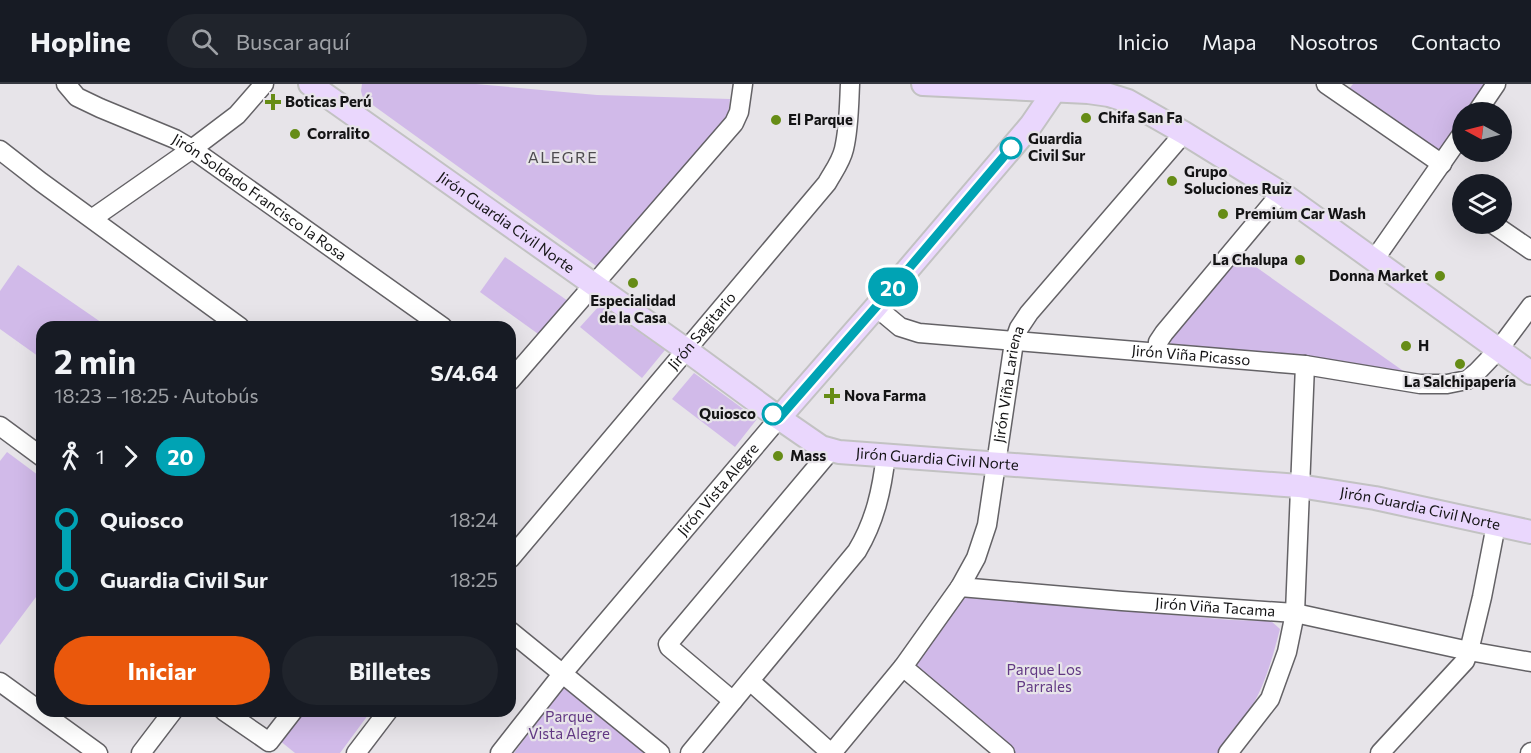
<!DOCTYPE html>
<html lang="es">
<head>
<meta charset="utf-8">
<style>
	body { margin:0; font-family:Commissioner,sans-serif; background:#20242c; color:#f1f3f6; height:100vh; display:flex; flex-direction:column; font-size:22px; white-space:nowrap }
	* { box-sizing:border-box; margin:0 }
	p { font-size:20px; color:#9ea1a6 }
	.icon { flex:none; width:33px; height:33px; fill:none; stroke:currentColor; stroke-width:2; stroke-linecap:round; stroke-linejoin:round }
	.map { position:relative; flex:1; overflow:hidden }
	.drawer { position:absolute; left:36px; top:237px; width:480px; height:396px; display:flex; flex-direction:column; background:#171b24; border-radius:18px; box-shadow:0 6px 24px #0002 }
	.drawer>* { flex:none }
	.badge { padding:0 12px; border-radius:20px; font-size:21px; line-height:39px }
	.needle { width:39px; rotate:277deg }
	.tools { position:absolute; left:1452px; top:18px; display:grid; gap:12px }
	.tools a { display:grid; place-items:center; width:60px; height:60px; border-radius:50%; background:#171b24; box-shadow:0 6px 24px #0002; font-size:30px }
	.map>.badge { position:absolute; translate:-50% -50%; box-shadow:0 0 0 3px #fff }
	.legs { display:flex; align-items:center; gap:9px; height:66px; padding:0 18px; font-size:20px }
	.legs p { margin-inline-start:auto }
	.head { display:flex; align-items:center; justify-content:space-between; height:102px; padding:0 18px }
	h1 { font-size:33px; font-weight:700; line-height:45px }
	.button { display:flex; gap:12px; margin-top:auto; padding:12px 18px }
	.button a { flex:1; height:69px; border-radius:36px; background:#ea580c; color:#fff; font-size:24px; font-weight:700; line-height:69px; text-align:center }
	.button a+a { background:#20242c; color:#f1f3f6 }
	ul { padding:0 18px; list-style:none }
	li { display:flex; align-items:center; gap:21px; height:60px; font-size:22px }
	li i { display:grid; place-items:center; width:9px; height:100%; margin:0 8px; background:currentColor }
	li i::after { content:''; width:15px; height:15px; margin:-8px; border:4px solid; border-radius:50%; background:#171b24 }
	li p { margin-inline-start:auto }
	li:first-child i { background:linear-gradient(#0000 50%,currentColor 0) }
	li:last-child i { background:linear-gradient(currentColor 50%,#0000 0) }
	header { display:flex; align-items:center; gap:36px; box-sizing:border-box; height:84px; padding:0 30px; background:#171b24; border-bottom:2px solid #363941 }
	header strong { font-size:28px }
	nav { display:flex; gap:33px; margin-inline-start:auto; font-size:21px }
	.search { width:420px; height:54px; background:#20242c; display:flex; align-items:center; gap:15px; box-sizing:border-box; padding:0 21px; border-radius:33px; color:#9ea1a6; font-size:22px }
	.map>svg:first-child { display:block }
	.green { fill:#d1bae9 }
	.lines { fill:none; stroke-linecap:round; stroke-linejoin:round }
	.minor-casing { stroke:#646266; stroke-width:21 }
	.major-casing { stroke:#c2c2c2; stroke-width:26 }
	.minor { stroke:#fff; stroke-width:18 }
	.major { stroke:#ead7fd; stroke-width:22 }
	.line-1-casing { stroke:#fff; stroke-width:14 }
	.line-1 { stroke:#00a3b4; stroke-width:9 }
	.poi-dot { fill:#668c16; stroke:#e7e4e9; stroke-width:2 }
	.stop-1-dot { fill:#fff; stroke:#00a3b4; stroke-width:3 }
	.labels { text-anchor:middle; stroke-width:4.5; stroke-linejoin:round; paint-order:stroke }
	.poi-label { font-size:15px; font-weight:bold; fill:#141415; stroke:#e7e4e9; text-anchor:start }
	.stop-label { font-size:15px; font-weight:bold; fill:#141415; stroke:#e7e4e9; text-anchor:start }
	.street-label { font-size:15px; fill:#141415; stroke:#e7e4e9 }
	.park-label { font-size:15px; fill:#623984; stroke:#e7e4e9 }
	.neighbourhood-label { font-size:16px; letter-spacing:1.5px; fill:#4d4b4f; stroke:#e7e4e9 }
</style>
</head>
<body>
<header>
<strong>Hopline</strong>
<div class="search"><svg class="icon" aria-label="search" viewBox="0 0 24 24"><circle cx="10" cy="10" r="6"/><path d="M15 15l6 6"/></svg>Buscar aquí</div>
<nav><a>Inicio</a><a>Mapa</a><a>Nosotros</a><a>Contacto</a></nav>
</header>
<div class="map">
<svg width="1531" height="669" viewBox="0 0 1531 669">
	<rect width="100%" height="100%" fill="#e7e4e9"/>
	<g class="green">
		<polygon points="362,0 476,0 597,11 730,15 728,31 599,184 363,14 361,7"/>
		<polygon points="1353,0 1488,0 1468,28 1462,28 1462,36 1437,71 1348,6"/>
		<polygon points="1239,171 1409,291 1171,263 1170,253"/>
		<polygon points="505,173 568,217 541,252 480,208"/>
		<polygon points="18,181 108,243 42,243 42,275 0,245 0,207"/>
		<polygon points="600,221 665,266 642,294 580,243"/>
		<polygon points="694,289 757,335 735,363 672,315"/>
		<polygon points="7,368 42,394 42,505 0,561 0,377"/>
		<path d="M 972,512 L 1041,519 L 1231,536 L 1271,537 L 1280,545 C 1274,568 1268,590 1258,611 C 1248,632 1231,651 1218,669 L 1015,669 L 915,586 L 913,581 L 964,513 Z"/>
		<polygon points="564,601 645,669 514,669"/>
		<polygon points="301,627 371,627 340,669 295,669 279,656"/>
	</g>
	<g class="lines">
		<defs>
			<g id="minor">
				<path id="s1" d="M 66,0 L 77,13 L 100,24 L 175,55 L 192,65 L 443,243"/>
				<polyline points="1326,0 1442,80"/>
				<polyline points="1477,28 1496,0"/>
				<polyline points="0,66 41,98 240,243"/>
				<polyline points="93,134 192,65 237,31 264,0"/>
				<polyline points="1493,140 1531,166"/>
				<polyline points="1374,176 1462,50"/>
				<path id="s2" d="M 876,223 L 900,243 L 919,249 L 1305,281 L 1420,300 L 1447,300 L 1467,296 L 1477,288 L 1499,265 L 1531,222"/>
				<polyline points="1157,268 1158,258 1164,249 1281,109"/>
				<polyline points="510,297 734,39 739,28 743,0"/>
				<polyline points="0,342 42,373"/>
				<path id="s3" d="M 510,475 L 827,99 C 833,88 841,78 844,65 C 849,44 849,22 850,0"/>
				<path id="s4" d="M 960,503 L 1122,517 L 1295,529 L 1469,567 L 1531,578"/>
				<polyline points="510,547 660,669"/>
				<polyline points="903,583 1005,669"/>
				<polyline points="750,597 831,669"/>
				<polyline points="0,598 98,669"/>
				<polyline points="733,617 669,563 668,560 831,366"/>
				<polyline points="224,627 269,658 293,627"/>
				<polyline points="141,669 173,627"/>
				<polyline points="356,669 388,627"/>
				<path id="s5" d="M 500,669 L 563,589 L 779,334"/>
				<path d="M 690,669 L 857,467 C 875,437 882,406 886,370"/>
				<path id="s6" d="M 832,669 L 903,583 L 960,503 L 976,474 L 987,441 L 1014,258 L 1019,244 L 1029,229 L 1184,49"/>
				<polyline points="1228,669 1270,615 1287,568 1295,529 1305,281"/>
				<polyline points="1380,669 1465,577 1469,567 1482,513 1496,441"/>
				<polyline points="1530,669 1531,668"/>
			</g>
			<g id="major">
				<path id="s7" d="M 310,0 L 685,265 L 779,334 L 821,363 L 839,368 L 1299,402 L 1375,414 L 1531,448"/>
				<polyline points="923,0 1088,8 1109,11 1128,17 1184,49 1281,109 1531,289"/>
				<polyline points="779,334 876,223 1031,41 1059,0"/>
			</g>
		</defs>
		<use href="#minor" class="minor-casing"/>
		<use href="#major" class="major-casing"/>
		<use href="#minor" class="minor"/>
		<use href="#major" class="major"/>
	</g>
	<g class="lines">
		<defs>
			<polyline id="line-1" points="773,330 779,334 876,223 1011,64"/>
		</defs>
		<use href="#line-1" class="line-1-casing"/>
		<use href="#line-1" class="line-1"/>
	</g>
	<g class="poi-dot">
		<path d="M270 9h6v6h6v6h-6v6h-6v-6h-6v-6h6z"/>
		<circle cx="1086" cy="34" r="6"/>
		<circle cx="776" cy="36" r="6"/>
		<circle cx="295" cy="50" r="6"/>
		<circle cx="1172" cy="97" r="6"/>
		<circle cx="1223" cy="130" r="6"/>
		<circle cx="1300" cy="176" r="6"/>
		<circle cx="1440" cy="192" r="6"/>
		<circle cx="633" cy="199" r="6"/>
		<circle cx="1406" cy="262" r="6"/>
		<circle cx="1460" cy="280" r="6"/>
		<path d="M829 303h6v6h6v6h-6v6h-6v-6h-6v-6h6z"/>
		<circle cx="778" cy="372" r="6"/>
	</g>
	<g class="stop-1-dot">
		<circle cx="1011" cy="64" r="10"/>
		<circle cx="773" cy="330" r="10"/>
	</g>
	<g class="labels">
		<g class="poi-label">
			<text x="285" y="23">Boticas Perú</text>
			<text x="1098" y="39">Chifa San Fa</text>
			<text x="788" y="41">El Parque</text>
			<text x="307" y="55">Corralito</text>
			<text x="1184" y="93">Grupo<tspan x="1184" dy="17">Soluciones Ruiz</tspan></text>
			<text x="1235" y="135">Premium Car Wash</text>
			<text x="1288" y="181" text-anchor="end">La Chalupa</text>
			<text x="1428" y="197" text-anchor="end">Donna Market</text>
			<text x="633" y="222" text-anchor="middle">Especialidad<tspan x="633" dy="17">de la Casa</tspan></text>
			<text x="1418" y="267">H</text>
			<text x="1460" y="303" text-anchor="middle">La Salchipapería</text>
			<text x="844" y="317">Nova Farma</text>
			<text x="790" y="377">Mass</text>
		</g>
		<g class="stop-label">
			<text x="1028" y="60">Guardia<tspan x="1028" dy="17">Civil Sur</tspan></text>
			<text x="756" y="335" text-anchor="end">Quiosco</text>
		</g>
		<g class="street-label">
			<text dy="5" stroke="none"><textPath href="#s1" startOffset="226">Jirón Soldado Francisco la Rosa</textPath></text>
			<text dy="5" stroke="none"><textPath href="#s7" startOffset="240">Jirón Guardia Civil Norte</textPath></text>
			<text dy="5" stroke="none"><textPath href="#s3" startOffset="298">Jirón Sagitario</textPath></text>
			<text dy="5" stroke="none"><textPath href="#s2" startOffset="324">Jirón Viña Picasso</textPath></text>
			<text dy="5" stroke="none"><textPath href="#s6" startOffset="420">Jirón Viña Lariena</textPath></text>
			<text dy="5" stroke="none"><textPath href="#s7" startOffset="744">Jirón Guardia Civil Norte</textPath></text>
			<text dy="5" stroke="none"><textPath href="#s5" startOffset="342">Jirón Vista Alegre</textPath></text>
			<text dy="5" stroke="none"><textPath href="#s7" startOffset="1230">Jirón Guardia Civil Norte</textPath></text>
			<text dy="5" stroke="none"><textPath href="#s4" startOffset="256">Jirón Viña Tacama</textPath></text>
		</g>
		<g class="park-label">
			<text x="1044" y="591">Parque Los<tspan x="1044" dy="17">Parrales</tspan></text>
			<text x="569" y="638">Parque<tspan x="569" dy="17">Vista Alegre</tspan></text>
		</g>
		<g class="neighbourhood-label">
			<text x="563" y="79">ALEGRE</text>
		</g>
	</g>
</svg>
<div class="tools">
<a><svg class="needle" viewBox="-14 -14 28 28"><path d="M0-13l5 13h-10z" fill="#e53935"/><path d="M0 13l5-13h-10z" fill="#9ea1a6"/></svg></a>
<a><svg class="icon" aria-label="layers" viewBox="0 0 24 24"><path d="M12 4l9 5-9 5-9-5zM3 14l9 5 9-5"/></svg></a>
</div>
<b class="badge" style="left:893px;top:203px;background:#00a3b4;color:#fff">20</b>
<section class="drawer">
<div class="head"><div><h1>2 min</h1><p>18:23 – 18:25 · Autobús</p></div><b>S/4.64</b></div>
<div class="legs"><svg class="icon" aria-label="walk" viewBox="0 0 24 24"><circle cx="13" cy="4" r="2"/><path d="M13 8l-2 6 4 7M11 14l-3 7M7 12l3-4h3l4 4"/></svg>1<svg class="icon" aria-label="forward" viewBox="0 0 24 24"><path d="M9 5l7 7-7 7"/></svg><b class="badge" style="background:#00a3b4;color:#fff">20</b></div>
<ul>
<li><i style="color:#00a3b4"></i><b>Quiosco</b><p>18:24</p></li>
<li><i style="color:#00a3b4"></i><b>Guardia Civil Sur</b><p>18:25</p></li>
</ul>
<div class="button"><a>Iniciar</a><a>Billetes</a></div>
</section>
</div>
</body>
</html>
